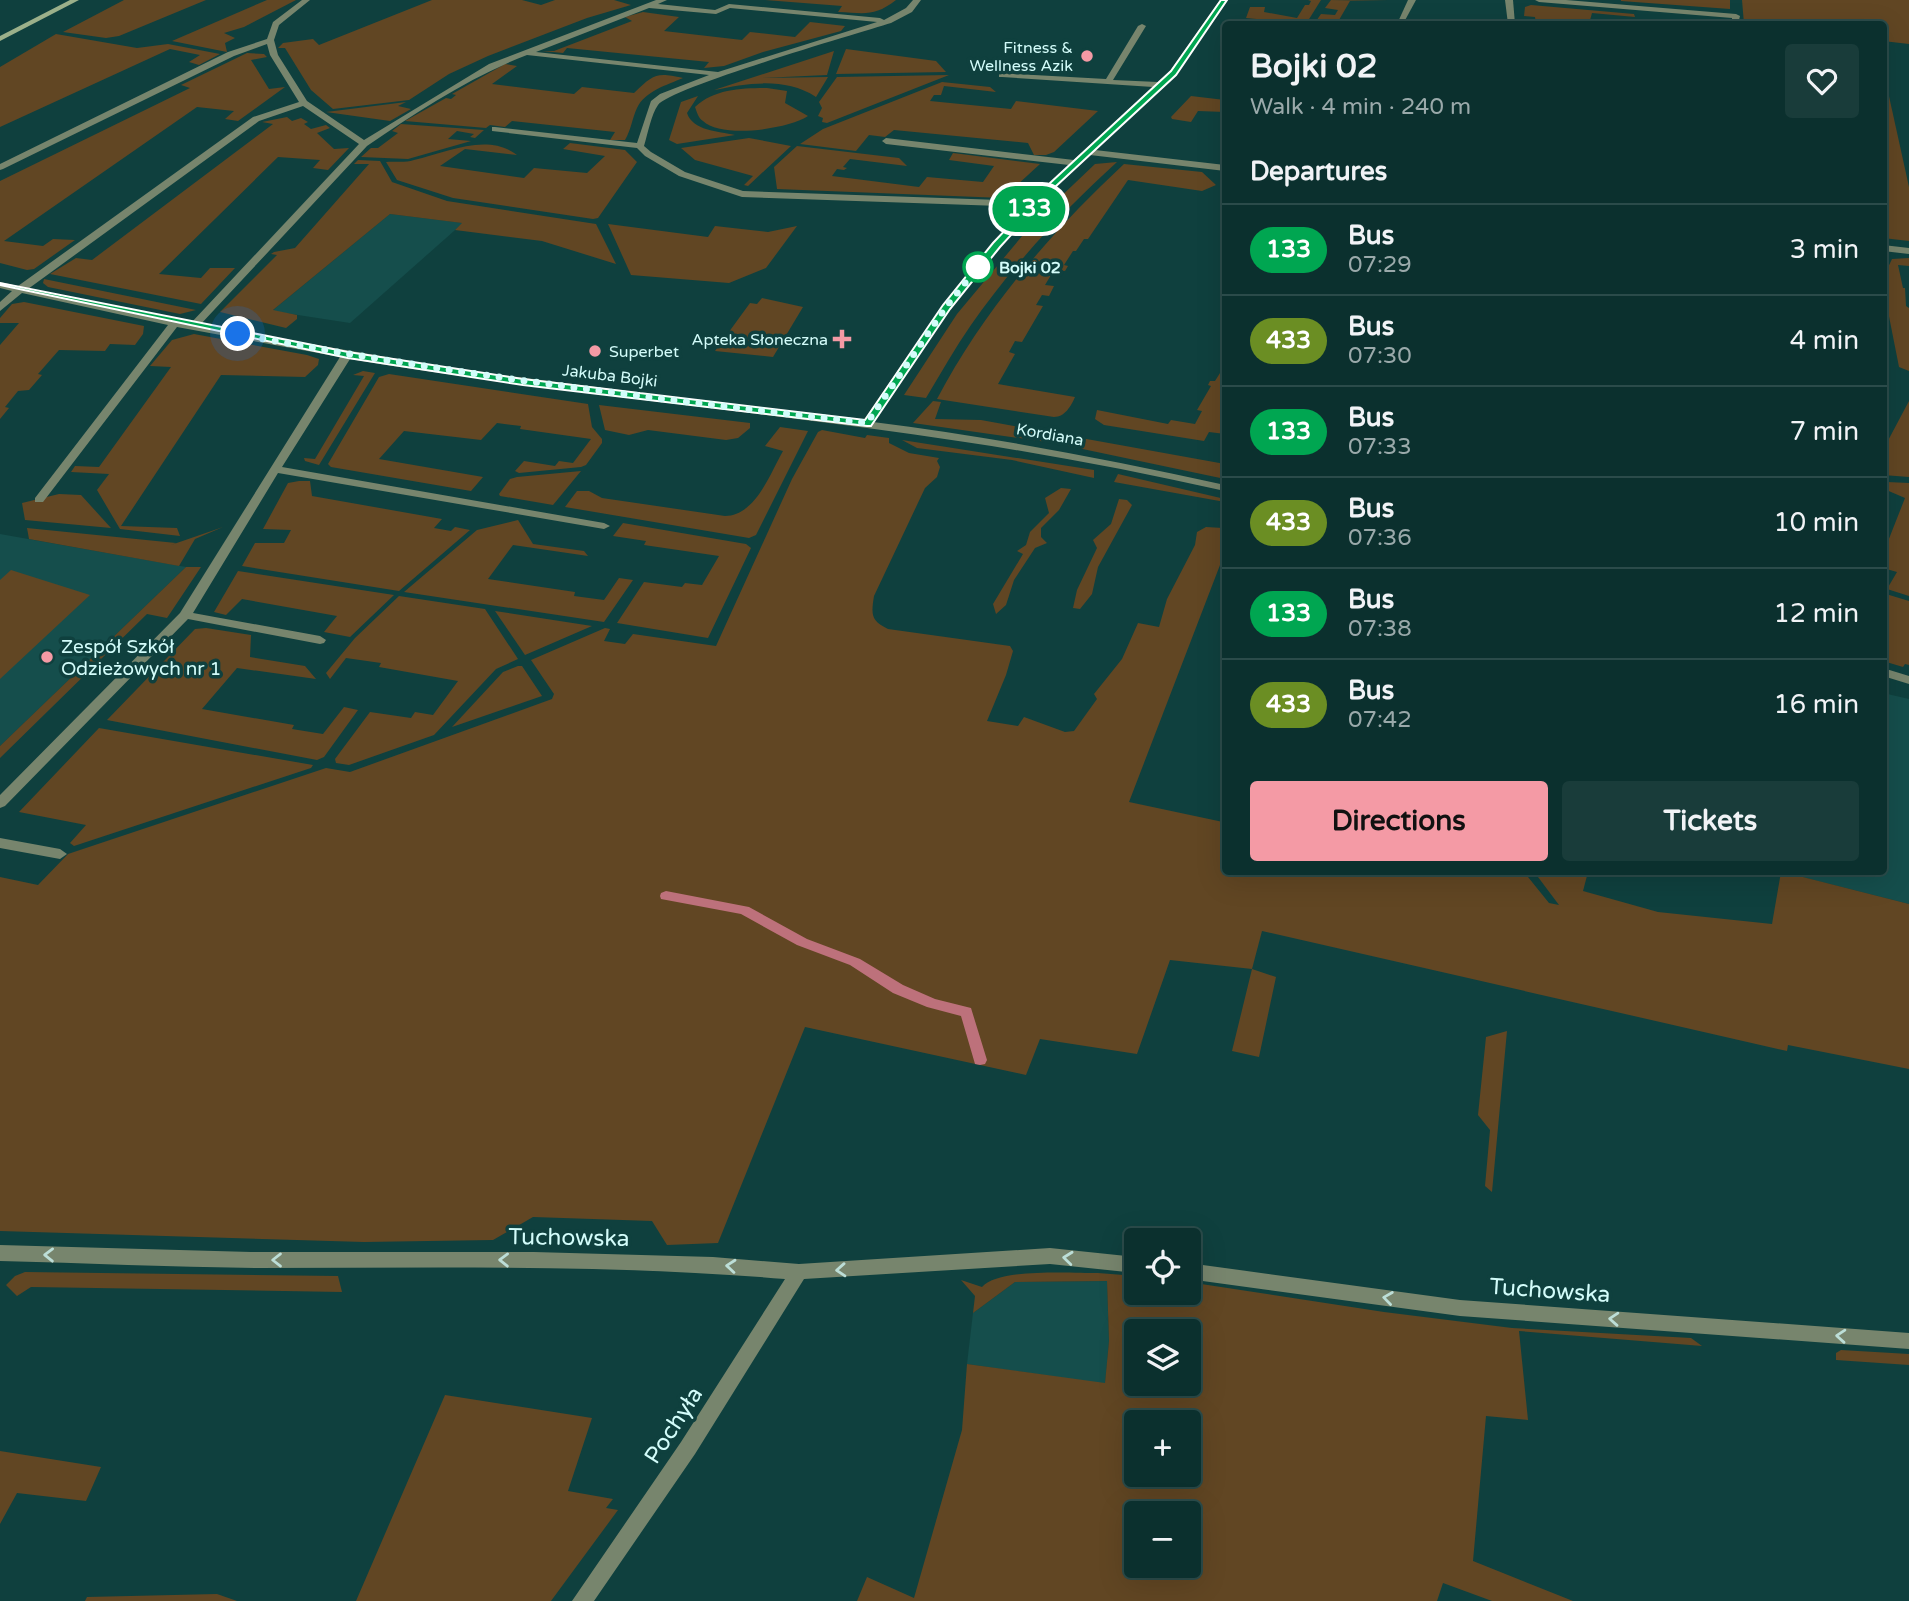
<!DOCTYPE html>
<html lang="en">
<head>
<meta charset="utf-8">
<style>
	body { margin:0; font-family:"Varela Round",sans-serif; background:#193c3a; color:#f1f3f6; height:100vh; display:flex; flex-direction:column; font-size:26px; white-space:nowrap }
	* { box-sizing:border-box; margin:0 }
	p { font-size:23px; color:#9aa9aa }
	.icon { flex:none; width:38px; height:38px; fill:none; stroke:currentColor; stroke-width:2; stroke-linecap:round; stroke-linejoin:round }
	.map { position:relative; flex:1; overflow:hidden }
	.sheet { position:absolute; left:1222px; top:21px; width:665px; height:854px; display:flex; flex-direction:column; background:#0b302e; border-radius:7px; box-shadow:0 7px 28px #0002,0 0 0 2px #2b4b4a }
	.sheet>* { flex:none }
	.badge { padding:0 14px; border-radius:23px; font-size:24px; line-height:46px }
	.buttons { position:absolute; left:1124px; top:1228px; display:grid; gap:14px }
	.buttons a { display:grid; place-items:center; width:77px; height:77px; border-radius:7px; background:#0b302e; box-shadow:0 7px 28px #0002,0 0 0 2px #2b4b4a; font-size:35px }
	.you { position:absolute; width:35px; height:35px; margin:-18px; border:5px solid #fff; border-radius:50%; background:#1a73e8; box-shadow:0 0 0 10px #1a73e833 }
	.map>.badge { position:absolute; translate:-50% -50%; box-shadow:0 0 0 4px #fff }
	h2 { padding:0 28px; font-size:26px; line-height:63px }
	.round { display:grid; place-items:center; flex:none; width:74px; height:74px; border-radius:7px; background:#193c3a }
	.headline { display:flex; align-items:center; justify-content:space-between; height:119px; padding:0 28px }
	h1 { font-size:33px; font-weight:700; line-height:52px }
	.cta { display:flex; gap:14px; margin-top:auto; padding:14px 28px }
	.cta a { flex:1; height:80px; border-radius:7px; background:#f49aa5; color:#111; font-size:28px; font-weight:700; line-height:80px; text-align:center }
	.cta a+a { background:#193c3a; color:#f1f3f6 }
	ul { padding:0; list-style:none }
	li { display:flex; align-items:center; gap:21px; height:91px; padding:0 28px; border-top:2px solid #2b4b4a }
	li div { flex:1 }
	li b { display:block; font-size:26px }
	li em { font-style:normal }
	li .badge { min-width:77px; font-weight:700; text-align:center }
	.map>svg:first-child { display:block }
	.built { fill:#154e4c }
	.green { fill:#614623; fill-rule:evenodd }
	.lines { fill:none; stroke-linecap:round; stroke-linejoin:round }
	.stream { fill:#bd717b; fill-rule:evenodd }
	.street { fill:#77856d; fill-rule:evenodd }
	.secondary { fill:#9bb08a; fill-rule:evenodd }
	.oneway { stroke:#bcded7 }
	.line { fill:#00a651; stroke:#fff; stroke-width:2 }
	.walk { stroke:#d3fcfa; stroke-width:7; stroke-dasharray:0 12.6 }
	.poi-dot { fill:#f49aa5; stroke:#0f403e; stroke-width:2.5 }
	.stop-dot { fill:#fff; stroke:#00a651; stroke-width:3.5 }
	.labels { text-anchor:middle; stroke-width:7; stroke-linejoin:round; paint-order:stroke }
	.far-poi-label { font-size:16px; fill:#d3fcfa; stroke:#0f403e; text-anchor:end }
	.far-stop-label { font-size:16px; font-weight:bold; fill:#d3fcfa; stroke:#0f403e; text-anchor:start }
	.far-street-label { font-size:16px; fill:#d3fcfa; stroke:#0f403e }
	.poi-label { font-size:19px; fill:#d3fcfa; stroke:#0f403e; text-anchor:start }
	.near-street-label { font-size:23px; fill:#d3fcfa; stroke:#0f403e }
</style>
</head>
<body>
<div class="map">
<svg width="1909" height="1601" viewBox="0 0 1909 1601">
	<rect width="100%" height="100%" fill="#0f403e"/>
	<g class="built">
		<polygon points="390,214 463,223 350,323 272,311"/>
		<polygon points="0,534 186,567 0,746"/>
		<polygon points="1883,693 1909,699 1909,904 1794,875 1795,872 1883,872"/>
		<polygon points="1107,1281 1109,1341 1105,1384 967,1364 973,1313 1015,1282"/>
	</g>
	<g class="green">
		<polygon points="124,0 206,0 119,36 106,38 63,32"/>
		<polygon points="267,0 296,0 244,27 224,33 235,38 225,43 227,52 172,41"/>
		<polygon points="432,0 522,0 541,5 555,0 614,0 631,5 587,18 488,56 449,74 409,100 333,109 311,90 285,48 278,48 283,43 313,39 319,45"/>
		<path d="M 765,0 L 896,0 C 874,17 865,13 838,12 L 842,6 Z"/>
		<polygon points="1308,0 1321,0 1306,24 1246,18 1250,7 1265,7 1264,12 1297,18 1305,5 1309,5 1311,1"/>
		<polygon points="1331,0 1388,1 1350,1 1339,20 1355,24 1314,24 1321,14 1335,15 1338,10 1325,8"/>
		<polygon points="1621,0 1730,0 1730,9 1621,1"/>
		<polygon points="1742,0 1909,0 1909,44 1883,41 1883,24 1744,24"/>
		<polygon points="1531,5 1634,14 1635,17 1592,13 1589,24 1536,24 1535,17 1524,16 1525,7"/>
		<polygon points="643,12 679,17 664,31 742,40 750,32 795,37 810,22 845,26 841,31 763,52 724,66 704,68 709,62 567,48 563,53 542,51 554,51 632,21 625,17"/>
		<polygon points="56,34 137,48 168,44 220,54 199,65 189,62 200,55 170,49 0,127 0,67"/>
		<polygon points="846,49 936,61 946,72 836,74"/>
		<path d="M 834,51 L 827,75 L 761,78 L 828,77 L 816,97 C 785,77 748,83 714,90 Z"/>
		<polygon points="247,53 264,54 267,57 251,60 269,89 285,87 238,121 225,119 234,111 197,107 4,241 43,246 53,239 75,240 34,269 27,270 0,263 0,181 190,88 181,85"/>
		<path d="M 505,64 L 517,66 L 492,84 L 574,94 L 582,87 L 634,93 C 654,74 656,72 683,78 C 667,85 645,91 637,108 C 632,119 631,130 625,140 L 610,140 L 615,132 L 512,121 L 505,127 L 490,125 L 486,128 L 405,121 L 446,98 L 451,99 L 456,95 L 452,94 Z"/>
		<polygon points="1883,69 1909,187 1909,241 1883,238"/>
		<polygon points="949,75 827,123 822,122 823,118 818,116 822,108 819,102 837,77"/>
		<polygon points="942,82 990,87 996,92 944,86 941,95 934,95 930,101 1011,109 1016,101 1098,111 1054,152 1046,155 1034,155 1028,143 894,130 885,137 869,135 856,151 800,144 823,129"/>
		<path d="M 767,88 L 787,91 L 785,103 L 808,116 C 788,129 722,139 703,121 C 698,118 697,112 695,107 C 714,89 742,88 767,88 Z"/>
		<path d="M 698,96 L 687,113 C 693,131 718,131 735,135 L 677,144 L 669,140 L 681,102 Z"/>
		<polygon points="1191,96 1225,100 1225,112 1198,111 1191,122 1172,119 1171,117"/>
		<polygon points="406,102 398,106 411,109 390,121 326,112"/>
		<polygon points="287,117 292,121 301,118 308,122 304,124 311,129 326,125 330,128 317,133 334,149 349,148 328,170 313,168 320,160 278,157 159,274 201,278 210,268 235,268 201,304 50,274 76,258 92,260 273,124 262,122"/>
		<polygon points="401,124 484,130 475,138 470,137 474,134 457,131 448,139 471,141 408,159 361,157 371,148 378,148 398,133 392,131"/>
		<polygon points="749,138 791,146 748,186 744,185 753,176 695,160 681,148"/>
		<path d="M 570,143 L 625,150 L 637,162 L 598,218 L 593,219 L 453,198 L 397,180 L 386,162 C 396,161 405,163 414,160 C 446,153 487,132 517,155 L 465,149 L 440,166 L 524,178 L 534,168 L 587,173 L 605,156 L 563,149 Z"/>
		<polygon points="797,146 899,158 907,166 850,159 843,167 847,168 844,170 837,169 832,176 919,187 927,177 983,182 994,166 949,160 953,153 1040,164 1003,198 777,189 774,167"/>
		<polygon points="358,160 380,161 392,182 447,201 596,224 616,264 542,241 455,230 462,223 390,214 273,310 297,315 297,319 286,328 220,312 277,255 271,254 274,252 295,248 369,164 354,164"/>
		<path d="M 1117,162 C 1063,211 1013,265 971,325 C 955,348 941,373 926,398 L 904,395 L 957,314 L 1033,223 L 1095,164 Z"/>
		<path d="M 1124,164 L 1202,172 L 1216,185 L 1202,191 L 1128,180 L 1088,239 L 1084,239 L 1076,251 L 1073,251 L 1064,265 L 1068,266 L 1065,271 L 1054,270 L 1045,285 L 1054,286 L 1049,296 L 1042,295 L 1036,305 L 1043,306 L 1022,342 L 1015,341 L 1009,352 L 1015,354 L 998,384 L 1075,397 C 1071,406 1065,417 1054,417 L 937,399 C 984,310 1051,232 1124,164 Z"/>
		<polygon points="608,224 708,237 715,226 768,232 797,226 766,268 729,283 631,275"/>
		<polygon points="1909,258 1909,266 1898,265 1903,288 1905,288 1906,306 1909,308 1909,371 1899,367 1883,286 1883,278 1892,259"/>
		<polygon points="44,279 196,310 180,314 48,287 43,283"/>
		<polygon points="762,298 803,307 773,357 715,351 750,303 757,304"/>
		<polygon points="24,302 144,326 143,334 135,345 110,344 105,351 59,350 38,374 42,375 29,390 18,391 5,407 9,408 0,419 0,345 19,323 0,323 0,318 12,304"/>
		<polygon points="194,334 307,355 319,359 318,365 305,377 221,375 121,526 177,528 180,536 120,529 97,490 109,474 71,472 75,466 99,467 171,367 150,366 172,340"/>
		<polygon points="1225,365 1225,434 1209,432 1204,441 1104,425 1095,419 1097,410 1168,424 1171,420 1195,424 1202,411 1197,410 1211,386 1208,385 1210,381 1215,381"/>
		<polygon points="363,371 375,373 319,465 305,461 304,458 315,459 364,376 353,375"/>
		<polygon points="389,374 588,404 592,427 602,439 602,443 586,465 581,467 519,473 515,471 524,461 555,466 559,461 573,463 591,439 520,429 521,426 497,423 481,440 404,431 379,459 483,477 471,491 331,467 328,464 379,377"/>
		<polygon points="933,401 941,402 935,419 981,420 1225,464 1225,479 1054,443 913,423"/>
		<polygon points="1909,401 1909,477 1883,475 1883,450"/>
		<polygon points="599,405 750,423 750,428 738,438 726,440 648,430 629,435 605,430"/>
		<path d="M 780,427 L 808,431 L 756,535 L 749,538 L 565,507 L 577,491 L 589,491 L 602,498 L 725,516 C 755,516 770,474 783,451 L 765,446 Z"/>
		<path d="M 822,430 L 865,438 L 867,435 L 889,438 L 889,443 L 909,453 L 939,458 L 937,461 L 940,467 L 937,477 L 925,488 L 874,596 C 871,615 871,621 888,629 L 1010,646 L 1013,651 L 1006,675 L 987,721 L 1018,726 L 1024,717 L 1065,732 L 1074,731 L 1097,699 L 1094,694 L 1122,659 L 1138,623 L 1159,627 L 1167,599 L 1195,545 L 1197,532 L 1206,527 L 1223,528 L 1225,523 L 1225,552 L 1129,802 L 1223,822 L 1225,817 L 1225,872 L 1529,872 L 1528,877 L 1549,903 L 1559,905 L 1538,877 L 1539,872 L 1588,872 L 1583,891 L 1658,912 L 1772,924 L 1781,872 L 1795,872 L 1795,875 L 1909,904 L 1909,1069 L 1788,1045 L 1787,1051 L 1262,931 L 1252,969 L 1276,977 L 1259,1057 L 1232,1051 L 1252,969 L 1170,960 L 1137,1054 L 1040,1039 L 1026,1075 L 805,1027 L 718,1243 L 667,1245 L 652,1221 L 533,1217 L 493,1240 L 364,1242 L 0,1231 L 0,877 L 38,885 L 68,854 L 326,768 L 350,772 L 552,699 L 554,694 L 531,660 L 605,628 L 610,629 L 604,641 L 625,644 L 633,634 L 716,646 L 792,479 L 818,432 Z"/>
		<polygon points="902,440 1094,470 1094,478 1012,460 917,448"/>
		<polygon points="581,471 553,505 500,496 499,494 510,479 517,477"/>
		<polygon points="1118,474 1225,499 1225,502 1114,482"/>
		<polygon points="299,481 310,481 312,496 442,519 434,528 451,531 455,527 470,530 399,591 242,566 255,543 284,543 291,530 263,529 288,483"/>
		<polygon points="1887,482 1909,483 1909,596 1887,589 1897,572 1883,568 1883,554 1905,498 1884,489"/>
		<polygon points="1061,488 1071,489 1059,510 1041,528 1041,537 1047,543 1035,548 1014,580 1006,605 996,614 993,604 1023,554 1017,551 1026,545 1030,532 1049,513 1045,498"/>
		<polygon points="59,494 81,495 111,528 25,520 22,503"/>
		<polygon points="1119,499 1127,500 1132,505 1098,567 1092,594 1080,609 1073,608 1077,590 1097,548 1093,540 1111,524"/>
		<polygon points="518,520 533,544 584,551 588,556 513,545 488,579 575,592 574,596 604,600 619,578 633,580 604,622 404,592 477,530"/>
		<polygon points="623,523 746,544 751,548 708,638 617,623 644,582 682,587 685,583 702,585 719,556 644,545 646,541 613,536"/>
		<polygon points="223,527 195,539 179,566 29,539 27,528 176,543 171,545"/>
		<polygon points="186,567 201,567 167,618 147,614 0,758 0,746"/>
		<polygon points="11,570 90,595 0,679 0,580"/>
		<polygon points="238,571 394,595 350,637 324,632 337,616 242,599 226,615 214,612"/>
		<polygon points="1886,594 1909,601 1909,665 1905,664 1903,667 1883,661 1883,633 1889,617 1883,614"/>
		<polygon points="399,596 485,609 518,659 496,669 434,735 349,765 336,763 335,759 370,712 411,718 415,712 433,715 458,681 379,667 381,663 346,658 330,679 326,673 355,638"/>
		<polygon points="495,611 592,626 525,655"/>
		<polygon points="206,628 251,635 250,657 305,666 316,679 237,668 202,709 294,725 292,729 323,734 344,707 358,710 324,757 317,760 107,720 195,629"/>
		<polygon points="518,666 522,666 542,696 452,727 503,672"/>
		<polygon points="99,728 313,765 311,768 74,846 70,843 86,825 19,812"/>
		<polygon points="1507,1031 1492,1192 1485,1186 1490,1130 1478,1115 1486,1037"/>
		<polygon points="25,1272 338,1276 342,1292 31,1287 17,1296 6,1285 15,1276"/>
		<path d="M 1098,1273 L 1136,1276 L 1136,1293 L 1188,1293 L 1188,1282 L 1384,1312 L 1512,1328 L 1691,1338 L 1702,1346 L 1519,1331 L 1528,1420 L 1486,1416 L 1473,1561 L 1573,1601 L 1492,1601 L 1443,1583 L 1437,1601 L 857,1601 L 867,1577 L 914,1598 L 962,1430 L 967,1364 L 1105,1383 L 1109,1341 L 1107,1281 L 1015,1282 L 973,1313 L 975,1296 L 961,1280 L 982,1287 C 999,1268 1071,1273 1098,1273 ZM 1136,1332 L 1188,1332 L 1188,1384 L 1136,1384 ZM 1136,1423 L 1188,1423 L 1188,1475 L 1136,1475 ZM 1136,1514 L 1188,1514 L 1188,1566 L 1136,1566 Z"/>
		<polygon points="1841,1350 1909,1354 1909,1365 1836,1360 1836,1353"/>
		<polygon points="445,1395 592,1418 568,1491 613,1499 606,1508 618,1510 551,1601 356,1601"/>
		<polygon points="0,1451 101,1467 86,1501 17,1493 0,1524"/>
		<polygon points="217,1594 237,1601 85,1601 87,1597"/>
	</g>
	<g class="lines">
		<polygon class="stream" points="666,891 749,907 807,939 860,959 903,985 935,999 971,1008 987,1060 985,1064 980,1065 975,1064 961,1016 927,1007 893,993 850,965 797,945 741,914 661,899 660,896 661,893"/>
		<g class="street">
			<path d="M 302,0 L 310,0 L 279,25 L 274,40 L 278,55 L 307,101 L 364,140 L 489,64 L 656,0 L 667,0 L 658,4 L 715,10 L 729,4 L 880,18 L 884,20 L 906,8 L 913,0 L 921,0 L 912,12 L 891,23 C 859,33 669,88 658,105 C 651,115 648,133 644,146 L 651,152 L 685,172 L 743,191 L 1000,200 L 1029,205 L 1069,165 L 886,144 L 882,141 L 886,138 L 1074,160 L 1153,87 L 1002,77 L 999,77 L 999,73 L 1106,79 L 1138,26 L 1142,24 L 1146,26 L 1113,80 L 1158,82 L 1170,71 L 1220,0 L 1228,0 L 1176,75 L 1095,150 L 1225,165 L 1225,171 L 1090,155 C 1039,202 989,254 949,310 C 922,347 898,385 873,422 C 991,437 1108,459 1225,485 L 1225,491 C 1139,472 1052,455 965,442 C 760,411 554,393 350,359 L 282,467 L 604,523 L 610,526 L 604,529 L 278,473 L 193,613 L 320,636 L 326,640 L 324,643 L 320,644 L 188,619 L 5,806 L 0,808 L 0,795 L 180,613 L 340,357 L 177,327 L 43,502 L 35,502 L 35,498 L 168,325 L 22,293 L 0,311 L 0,302 L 12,291 L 0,288 L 0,282 L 18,286 L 253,117 L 299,102 L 270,55 L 267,44 L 234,56 L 3,169 L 0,170 L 0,164 L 228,52 L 267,39 L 273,22 ZM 649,8 L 716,14 L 730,8 L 877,22 L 718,72 L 536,52 ZM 527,55 L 709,75 L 660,94 L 651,101 L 637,143 L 495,127 L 492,127 L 492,131 L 637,148 L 645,156 L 679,176 L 742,197 L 1000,206 L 1024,210 L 983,255 L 943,305 L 863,421 L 462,370 L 200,325 L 367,146 C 417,112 470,77 527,55 ZM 303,106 L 359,144 L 191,323 L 28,289 L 259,121 Z"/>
			<polygon points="1408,0 1416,0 1403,24 1397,24"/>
			<polygon points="1505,0 1513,0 1515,24 1508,24"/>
			<polygon points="1535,0 1566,0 1736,14 1740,16 1738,24 1732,24 1732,18 1539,2"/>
			<polygon points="1883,245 1909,248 1909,254 1883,251"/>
			<polygon points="1883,668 1909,676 1909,684 1883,676"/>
			<polygon points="0,838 60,849 67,854 60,859 0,848"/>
			<path d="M 0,1245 L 251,1252 L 534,1252 L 713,1257 L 799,1264 L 1050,1248 L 1136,1257 L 1136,1273 L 1050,1264 L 804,1279 L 695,1454 L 594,1601 L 572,1601 L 681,1442 L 785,1279 C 609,1264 431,1268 255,1268 C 170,1267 85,1263 0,1261 Z"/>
			<polygon points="1188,1263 1460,1300 1909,1333 1909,1349 1460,1316 1188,1279"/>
		</g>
		<polygon class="secondary" points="70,0 79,0 0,41 0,36"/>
	</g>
	<defs><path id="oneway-chevron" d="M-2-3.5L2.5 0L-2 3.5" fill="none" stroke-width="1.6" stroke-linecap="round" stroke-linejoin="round" transform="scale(1.75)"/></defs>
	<g class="oneway">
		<use href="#oneway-chevron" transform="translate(49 1255) rotate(-179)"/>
		<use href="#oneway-chevron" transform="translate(1068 1258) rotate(-174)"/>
		<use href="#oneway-chevron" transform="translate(277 1260) rotate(180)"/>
		<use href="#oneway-chevron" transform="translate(504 1260) rotate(-179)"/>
		<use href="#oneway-chevron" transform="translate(731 1266) rotate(-175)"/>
		<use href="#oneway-chevron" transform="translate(841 1270) rotate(176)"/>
		<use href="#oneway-chevron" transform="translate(1388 1298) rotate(-172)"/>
		<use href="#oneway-chevron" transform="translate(1614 1319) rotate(-176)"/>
		<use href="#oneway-chevron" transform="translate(1841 1336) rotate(-176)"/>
	</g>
	<polygon class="line" points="1221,0 1227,0 1176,75 1055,187 1000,247 950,309 871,426 867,426 523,385 348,358 0,285 0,283 348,352 523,379 865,420 943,305 993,243 1049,184 1171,71"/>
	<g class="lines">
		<path class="walk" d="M 238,334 C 447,374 657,399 867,423 L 946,307 L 978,267"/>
	</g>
	<g class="poi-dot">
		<circle cx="1087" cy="56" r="7"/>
		<path d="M838.5 328.5h7v7h7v7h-7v7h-7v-7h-7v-7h7z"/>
		<circle cx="595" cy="351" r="7"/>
		<circle cx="47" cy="657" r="7"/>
	</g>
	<circle class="stop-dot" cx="978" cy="267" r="14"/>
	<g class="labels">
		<g class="far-poi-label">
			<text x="1073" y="53">Fitness &amp;<tspan x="1073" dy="18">Wellness Azik</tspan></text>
			<text x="828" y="345">Apteka Słoneczna</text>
			<text x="609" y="357" text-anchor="start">Superbet</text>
		</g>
		<g class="far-stop-label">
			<text x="999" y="273">Bojki 02</text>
		</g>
		<g class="far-street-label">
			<text transform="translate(610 375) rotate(7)" y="6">Jakuba Bojki</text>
			<text transform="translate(1050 434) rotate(10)" y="6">Kordiana</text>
		</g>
		<g class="poi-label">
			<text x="61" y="653">Zespół Szkół<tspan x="61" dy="22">Odzieżowych nr 1</tspan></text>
		</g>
		<g class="near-street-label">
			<text transform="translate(569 1237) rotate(1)" y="8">Tuchowska</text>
			<text transform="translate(1550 1290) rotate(4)" y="8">Tuchowska</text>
			<text transform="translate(673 1425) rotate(-57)" y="8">Pochyła</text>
		</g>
	</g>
</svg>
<div class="buttons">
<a><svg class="icon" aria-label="locate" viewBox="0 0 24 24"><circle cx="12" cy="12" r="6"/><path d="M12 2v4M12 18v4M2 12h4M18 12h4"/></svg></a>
<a><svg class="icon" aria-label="layers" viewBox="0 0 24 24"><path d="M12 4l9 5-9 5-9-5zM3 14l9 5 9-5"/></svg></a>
<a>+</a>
<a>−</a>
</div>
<div class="you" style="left:238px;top:334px"></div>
<b class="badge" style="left:1029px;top:209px;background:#00a651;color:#fff">133</b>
<section class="sheet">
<div class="headline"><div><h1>Bojki 02</h1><p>Walk · 4 min · 240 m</p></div><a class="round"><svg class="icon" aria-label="heart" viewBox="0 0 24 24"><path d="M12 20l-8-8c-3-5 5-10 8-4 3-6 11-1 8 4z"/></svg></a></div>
<h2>Departures</h2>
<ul>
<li><span class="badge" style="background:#00a651;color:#fff">133</span><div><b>Bus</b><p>07:29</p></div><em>3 min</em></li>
<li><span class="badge" style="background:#6b8e23;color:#fff">433</span><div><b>Bus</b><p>07:30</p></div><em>4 min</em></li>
<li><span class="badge" style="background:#00a651;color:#fff">133</span><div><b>Bus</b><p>07:33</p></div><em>7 min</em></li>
<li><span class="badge" style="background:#6b8e23;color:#fff">433</span><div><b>Bus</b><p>07:36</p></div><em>10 min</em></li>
<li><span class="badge" style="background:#00a651;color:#fff">133</span><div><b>Bus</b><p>07:38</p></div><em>12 min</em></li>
<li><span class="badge" style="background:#6b8e23;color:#fff">433</span><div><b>Bus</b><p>07:42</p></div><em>16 min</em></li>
</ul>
<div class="cta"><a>Directions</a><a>Tickets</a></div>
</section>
</div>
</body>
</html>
